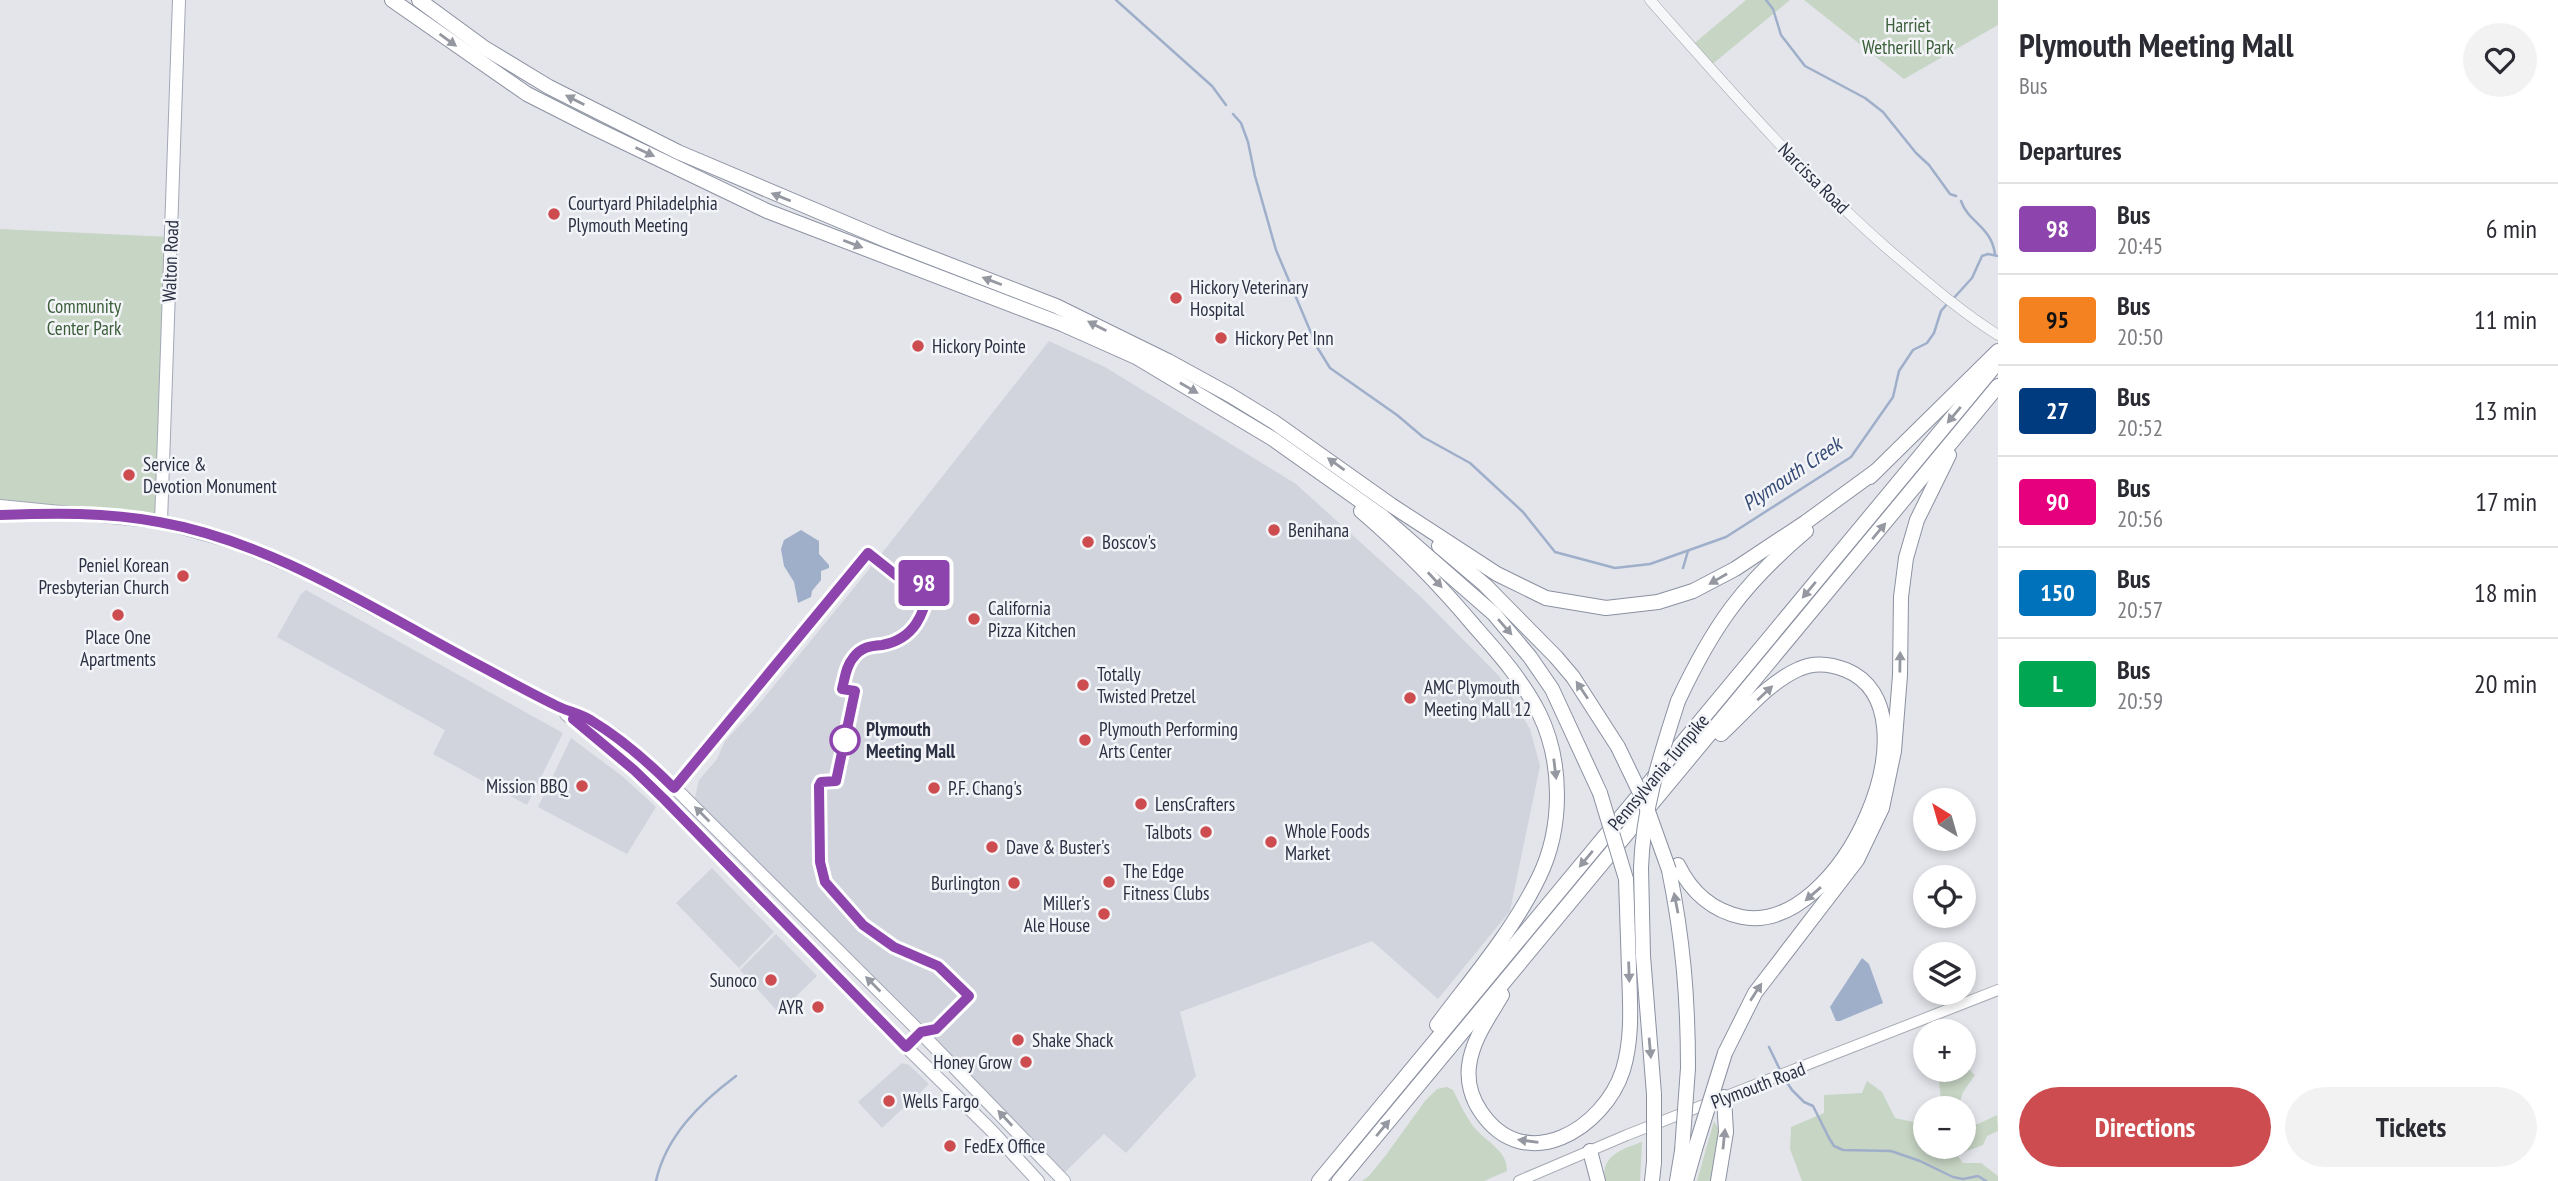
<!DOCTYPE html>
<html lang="en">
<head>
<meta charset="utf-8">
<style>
	body { margin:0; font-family:"PT Sans Narrow",sans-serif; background:#f2f2f3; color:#2b2b33; height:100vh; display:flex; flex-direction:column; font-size:26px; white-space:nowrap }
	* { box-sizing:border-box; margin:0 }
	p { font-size:23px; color:#7c7c81 }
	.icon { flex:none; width:38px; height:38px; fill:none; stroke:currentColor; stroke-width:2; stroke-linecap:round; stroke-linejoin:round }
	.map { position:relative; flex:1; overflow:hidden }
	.details { display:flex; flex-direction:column; background:#fff; width:560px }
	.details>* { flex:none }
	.badge { padding:0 14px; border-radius:5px; font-size:24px; line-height:46px }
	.needle { width:46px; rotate:323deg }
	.fabs { position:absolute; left:1913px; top:788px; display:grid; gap:14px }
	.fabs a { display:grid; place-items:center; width:63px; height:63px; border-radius:50%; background:#fff; box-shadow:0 4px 10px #0003; font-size:35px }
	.map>.badge { position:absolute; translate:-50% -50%; box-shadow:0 0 0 4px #fff }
	h2 { padding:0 21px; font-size:26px; line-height:63px }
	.round { display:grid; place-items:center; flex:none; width:74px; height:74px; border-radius:37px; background:#f2f2f3 }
	.summary { display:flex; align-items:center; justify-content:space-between; height:119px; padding:0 21px }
	h1 { font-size:33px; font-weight:700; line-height:52px }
	.action { display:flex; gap:14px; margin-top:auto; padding:14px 21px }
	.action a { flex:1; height:80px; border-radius:42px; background:#cc4c50; color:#fff; font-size:28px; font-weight:700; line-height:80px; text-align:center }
	.action a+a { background:#f2f2f3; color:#2b2b33 }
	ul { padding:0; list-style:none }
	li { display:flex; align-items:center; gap:21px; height:91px; padding:0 21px; border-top:2px solid #e1e1e2 }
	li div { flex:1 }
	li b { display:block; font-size:26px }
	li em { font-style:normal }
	li .badge { min-width:77px; font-weight:700; text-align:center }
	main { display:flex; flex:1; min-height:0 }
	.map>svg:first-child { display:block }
	.built { fill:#d1d4dd }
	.green { fill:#c7d5c4 }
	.water { fill:#9fafca }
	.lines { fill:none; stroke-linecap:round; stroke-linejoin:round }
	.stream { stroke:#9fafca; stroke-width:2.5 }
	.tertiary-casing { stroke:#a8abb5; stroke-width:11 }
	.secondary-casing { stroke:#a8abb5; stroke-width:12 }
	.primary-casing { stroke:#a3a8b6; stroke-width:14 }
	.motorway-casing { stroke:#8b91a1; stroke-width:16 }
	.tertiary { stroke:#f6f7f9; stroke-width:10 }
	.secondary { stroke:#fff; stroke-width:10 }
	.primary { stroke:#fff; stroke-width:12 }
	.motorway { stroke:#fff; stroke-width:14 }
	.motorway-bridge-casing { stroke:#8b91a1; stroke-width:16; stroke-linecap:butt }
	.motorway-bridge { stroke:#fff; stroke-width:14 }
	.oneway { fill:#9598a1 }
	.line-casing { stroke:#fff; stroke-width:16 }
	.line { stroke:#8e44ad; stroke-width:10 }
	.poi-dot { fill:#cc4c50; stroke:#f3f4f8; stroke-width:2.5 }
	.stop-dot { fill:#fff; stroke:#8e44ad; stroke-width:3.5 }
	.labels { text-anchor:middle; stroke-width:5; stroke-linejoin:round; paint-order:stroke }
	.park-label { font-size:19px; fill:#3b5e39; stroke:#f3f4f8 }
	.street-label { font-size:19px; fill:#2b3143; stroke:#f3f4f8 }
	.poi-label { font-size:19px; fill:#2b3143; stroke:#f3f4f8; text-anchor:start }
	.stop-label { font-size:19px; font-weight:bold; fill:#2b3143; stroke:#f3f4f8; text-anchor:start }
	.water-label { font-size:21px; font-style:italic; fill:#364b76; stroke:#f3f4f8 }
</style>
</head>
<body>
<main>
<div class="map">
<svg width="1998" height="1181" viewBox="0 0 1998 1181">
	<rect width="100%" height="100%" fill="#e3e5eb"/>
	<g class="built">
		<polygon points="1049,341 1105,367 1296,484 1421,597 1499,676 1530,729 1540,766 1510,911 1438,999 1372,941 1180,1012 1196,1076 1126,1153 1104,1134 1060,1177 693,806 699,780 717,759 725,741 754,710 871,567"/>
		<polygon points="306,590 563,733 527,805 433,754 445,730 277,637 301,594"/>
		<polygon points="571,738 622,776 656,807 627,854 538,807"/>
		<polygon points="712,868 774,932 739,968 676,903"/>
		<polygon points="776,934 817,976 779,1013 740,970"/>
		<polygon points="902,1063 909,1065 929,1084 882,1128 858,1102"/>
	</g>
	<g class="green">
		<polygon points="1746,0 1790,0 1709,67 1691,46"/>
		<polygon points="1804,0 1998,0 1998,25 1904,79"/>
		<polygon points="0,229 171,237 161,522 0,506"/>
		<polygon points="1964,1065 1975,1075 1963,1092 1958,1108 1925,1108 1925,1146 1964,1146 1964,1123 1978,1124 1997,1115 1998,1131 1987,1136 1983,1145 1957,1155 1963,1163 1981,1163 1998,1176 1998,1181 1802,1181 1790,1149 1791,1127 1824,1113 1824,1095 1862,1093 1867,1081 1882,1092 1895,1118 1923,1124 1920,1109 1941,1101 1938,1069 1964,1069"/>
		<path d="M 1447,1087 L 1453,1090 C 1459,1102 1465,1115 1473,1126 C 1483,1140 1508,1150 1507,1171 L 1484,1181 L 1362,1181 L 1369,1176 L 1386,1155 L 1425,1101 L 1437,1089 Z"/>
		<polygon points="1714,1121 1719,1130 1711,1181 1697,1181"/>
		<path d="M 1642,1142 L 1640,1181 L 1605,1181 C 1600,1156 1622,1149 1642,1142 Z"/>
	</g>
	<g class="water">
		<polygon points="801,530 819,541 819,554 829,565 829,568 821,571 821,580 812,591 811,597 798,603 794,582 784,566 781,549 784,540"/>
		<polygon points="1862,958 1869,964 1883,1003 1840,1021 1836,1021 1830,1007"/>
	</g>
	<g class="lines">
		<g class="stream">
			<polyline points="1116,0 1212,86 1226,105"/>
			<polyline points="1766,0 1773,9 1781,35 1805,66 1865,98 1883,112 1916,153 1929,165 1950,194 1956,196"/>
			<polyline points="1233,114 1241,123 1248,142 1255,176 1276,250 1317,347 1330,368 1397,415 1423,437 1470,463 1523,512 1555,552 1615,568 1650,564 1726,537 1851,457 1893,397 1899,371 1913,350 1927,343 1934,333 1941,311 1947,304"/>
			<path d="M 1961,201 C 1968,222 1991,226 1995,254"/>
			<polyline points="1952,300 1972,278 1982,256 1988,254 1998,256"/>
			<polyline points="1683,568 1688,551"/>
			<polyline points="1769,1047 1781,1072"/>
			<polyline points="1784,1078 1792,1090 1804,1102 1813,1106 1829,1138 1834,1146 1843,1150 1891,1151 1920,1161 1953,1177 1963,1179 1978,1176 1986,1181"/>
			<path d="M 656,1181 C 666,1136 700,1103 736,1076"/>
		</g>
		<defs>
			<path id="tertiary" d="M 1650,0 C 1727,87 1802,174 1889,250 C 1925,280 1958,310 1998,335"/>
			<polyline id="secondary" points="1519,1181 1627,1135 1998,990"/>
			<g id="primary">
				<polyline points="0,506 161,522 236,543 306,573 555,705 589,719 615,735 669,782 921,1033 1064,1181"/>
				<polyline points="0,515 22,515"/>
				<polyline points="161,522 179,0"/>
				<polyline points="566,714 634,770 664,799 894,1035 991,1130 1038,1181"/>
			</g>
			<g id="motorway">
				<polyline points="392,0 527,94 594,128 767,211 1062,324 1136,357 1273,439 1383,517 1494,614 1530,657 1552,689 1600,793"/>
				<polyline points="419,0 483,47 549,87 678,152 888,241 1056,306 1168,361 1230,395 1274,422 1391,505 1497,574 1546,598 1606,608 1658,602 1693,591 1735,569 1806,522 1876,471"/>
				<polyline points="1870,477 1998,351"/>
				<path d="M 1361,511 C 1403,547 1440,585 1476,628 C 1499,654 1523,681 1539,713 C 1563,762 1563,828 1539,877 C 1513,931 1472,978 1437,1025"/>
				<polyline points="1439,546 1485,585 1556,657 1573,677 1618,747"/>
				<path d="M 1678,701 C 1713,626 1743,584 1806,531"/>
				<path d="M 1678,865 C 1691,892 1713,911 1742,917 C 1841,936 1942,709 1846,670 C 1831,664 1814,662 1799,669 C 1769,682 1745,712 1721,734"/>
				<polyline points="1641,868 1643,956 1654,1094"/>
				<path d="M 1669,870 C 1683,939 1688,998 1688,1068"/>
				<path d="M 1502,995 C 1489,1017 1472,1040 1469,1066 C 1467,1082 1472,1099 1481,1112 C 1525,1177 1604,1129 1623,1070 C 1633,1037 1630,1003 1629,969 C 1628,939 1627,909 1626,879"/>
				<polyline points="1725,1053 1755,993 1857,860 1882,808 1894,751 1900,675 1901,597 1906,558 1917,520 1949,455"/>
				<polyline points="1590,1151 1598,1181"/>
				<polyline points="1319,1181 1998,362"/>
				<polyline points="1339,1181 1998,386"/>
				<polyline points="1652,1181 1654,1162"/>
				<polyline points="1677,1181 1682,1151"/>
				<polyline points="1686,1181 1695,1149"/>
				<polyline points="1718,1181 1726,1132 1724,1097"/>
			</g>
		</defs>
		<use href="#tertiary" class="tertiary-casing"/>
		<use href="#secondary" class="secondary-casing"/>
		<use href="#primary" class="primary-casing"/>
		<use href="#motorway" class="motorway-casing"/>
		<use href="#tertiary" class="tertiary"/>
		<use href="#secondary" class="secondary"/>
		<use href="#primary" class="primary"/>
		<use href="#motorway" class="motorway"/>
		<defs>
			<g id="motorway-bridge">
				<polyline points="1618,747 1645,803 1669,870"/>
				<polyline points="1600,793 1626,879"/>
				<path d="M 1641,868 C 1643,808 1660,757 1678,701"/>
				<polyline points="1695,1149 1725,1053"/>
				<polyline points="1682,1151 1688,1068"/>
				<polyline points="1654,1162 1654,1094"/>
			</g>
		</defs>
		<use href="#motorway-bridge" class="motorway-bridge-casing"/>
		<use href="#motorway-bridge" class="motorway-bridge"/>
	</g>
	<defs><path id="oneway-solid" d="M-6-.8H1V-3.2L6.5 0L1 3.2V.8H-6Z" transform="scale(1.75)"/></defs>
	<g class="oneway">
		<use href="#oneway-solid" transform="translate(448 40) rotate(36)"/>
		<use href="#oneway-solid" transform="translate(575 100) rotate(-153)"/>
		<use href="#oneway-solid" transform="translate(645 152) rotate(25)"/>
		<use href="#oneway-solid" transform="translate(781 197) rotate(-158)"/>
		<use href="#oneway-solid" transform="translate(853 244) rotate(21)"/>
		<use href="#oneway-solid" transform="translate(992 281) rotate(-159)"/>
		<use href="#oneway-solid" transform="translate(1097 326) rotate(-153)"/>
		<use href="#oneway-solid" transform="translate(1189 388) rotate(30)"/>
		<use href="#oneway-solid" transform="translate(1954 415) rotate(130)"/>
		<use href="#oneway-solid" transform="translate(1336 464) rotate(-144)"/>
		<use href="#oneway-solid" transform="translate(1879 531) rotate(-50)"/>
		<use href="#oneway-solid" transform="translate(1718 579) rotate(150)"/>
		<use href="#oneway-solid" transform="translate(1435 580) rotate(47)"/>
		<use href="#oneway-solid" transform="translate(1809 590) rotate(130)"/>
		<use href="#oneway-solid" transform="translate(1505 627) rotate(49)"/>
		<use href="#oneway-solid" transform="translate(1900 662) rotate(-89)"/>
		<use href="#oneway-solid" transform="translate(1582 690) rotate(-124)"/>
		<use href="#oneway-solid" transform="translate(1765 693) rotate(-43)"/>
		<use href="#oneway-solid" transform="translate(1555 769) rotate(83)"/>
		<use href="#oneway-solid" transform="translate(702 814) rotate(-135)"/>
		<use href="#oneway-solid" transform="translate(1586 859) rotate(130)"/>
		<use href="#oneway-solid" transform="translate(1813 894) rotate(139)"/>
		<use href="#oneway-solid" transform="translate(1676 903) rotate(-101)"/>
		<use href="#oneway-solid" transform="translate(1629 972) rotate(88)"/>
		<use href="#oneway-solid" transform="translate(873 984) rotate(-135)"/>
		<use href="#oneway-solid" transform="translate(1756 992) rotate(-57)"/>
		<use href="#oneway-solid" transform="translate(1650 1048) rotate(85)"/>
		<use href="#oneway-solid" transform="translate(1005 1118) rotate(-133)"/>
		<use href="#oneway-solid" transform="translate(1383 1128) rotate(-50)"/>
		<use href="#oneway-solid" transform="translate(1724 1139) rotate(-84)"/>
		<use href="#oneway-solid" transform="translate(1528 1141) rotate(-172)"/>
	</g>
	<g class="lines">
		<defs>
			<path id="line" d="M 0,515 C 53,513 106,512 159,522 C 272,542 373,609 473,662 C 500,676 526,691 553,704 C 565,711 580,713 592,721 C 622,739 649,763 674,788 L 868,553 L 897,576 L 930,585 C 924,614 915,639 882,645 C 870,646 861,647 853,658 C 846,666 845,678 842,689 L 855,691 L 836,781 L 821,782 L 819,786 L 820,862 L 825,882 L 863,925 L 894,947 L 938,966 L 969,996 L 936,1029 L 921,1032 L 906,1047 L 664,799 L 634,770 L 573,719"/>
		</defs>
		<use href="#line" class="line-casing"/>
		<use href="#line" class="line"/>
	</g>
	<g class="poi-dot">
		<circle cx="554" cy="214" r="7"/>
		<circle cx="1176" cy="298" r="7"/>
		<circle cx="1221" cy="338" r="7"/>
		<circle cx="918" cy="346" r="7"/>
		<circle cx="129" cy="475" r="7"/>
		<circle cx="1274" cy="530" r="7"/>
		<circle cx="1088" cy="542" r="7"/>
		<circle cx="183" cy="576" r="7"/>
		<circle cx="118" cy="615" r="7"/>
		<circle cx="974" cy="619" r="7"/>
		<circle cx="1083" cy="685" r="7"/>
		<circle cx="1410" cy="698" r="7"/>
		<circle cx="1085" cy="740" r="7"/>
		<circle cx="582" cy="786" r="7"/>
		<circle cx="934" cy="788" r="7"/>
		<circle cx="1141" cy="804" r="7"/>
		<circle cx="1206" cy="832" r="7"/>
		<circle cx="1271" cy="842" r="7"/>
		<circle cx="992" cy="847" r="7"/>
		<circle cx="1109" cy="882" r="7"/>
		<circle cx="1014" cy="883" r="7"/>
		<circle cx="1104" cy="914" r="7"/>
		<circle cx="771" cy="980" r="7"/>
		<circle cx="818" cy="1007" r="7"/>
		<circle cx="1018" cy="1040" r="7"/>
		<circle cx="1026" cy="1062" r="7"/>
		<circle cx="889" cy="1101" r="7"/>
		<circle cx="950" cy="1146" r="7"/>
	</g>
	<circle class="stop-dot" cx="845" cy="740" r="14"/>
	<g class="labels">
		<g class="park-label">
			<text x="1908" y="32">Harriet<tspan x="1908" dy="22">Wetherill Park</tspan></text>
			<text x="84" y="313">Community<tspan x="84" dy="22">Center Park</tspan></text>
		</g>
		<g class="street-label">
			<text transform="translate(1814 178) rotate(45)" y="7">Narcissa Road</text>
			<text transform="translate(170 261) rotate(-88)" y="7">Walton Road</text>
			<text transform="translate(1658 772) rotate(-50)" y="7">Pennsylvania Turnpike</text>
			<text transform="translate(1758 1085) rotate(-21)" y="7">Plymouth Road</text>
		</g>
		<g class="poi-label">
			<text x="568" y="210">Courtyard Philadelphia<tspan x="568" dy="22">Plymouth Meeting</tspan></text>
			<text x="1190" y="294">Hickory Veterinary<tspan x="1190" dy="22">Hospital</tspan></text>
			<text x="1235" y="345">Hickory Pet Inn</text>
			<text x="932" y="353">Hickory Pointe</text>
			<text x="143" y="471">Service &amp;<tspan x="143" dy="22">Devotion Monument</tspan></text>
			<text x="1288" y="537">Benihana</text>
			<text x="1102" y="549">Boscov's</text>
			<text x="169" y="572" text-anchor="end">Peniel Korean<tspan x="169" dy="22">Presbyterian Church</tspan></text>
			<text x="988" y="615">California<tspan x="988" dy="22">Pizza Kitchen</tspan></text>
			<text x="118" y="644" text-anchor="middle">Place One<tspan x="118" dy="22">Apartments</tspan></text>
			<text x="1097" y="681">Totally<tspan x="1097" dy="22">Twisted Pretzel</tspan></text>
			<text x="1424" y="694">AMC Plymouth<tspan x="1424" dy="22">Meeting Mall 12</tspan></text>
			<text x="1099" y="736">Plymouth Performing<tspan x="1099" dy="22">Arts Center</tspan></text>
			<text x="568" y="793" text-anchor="end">Mission BBQ</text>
			<text x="948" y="795">P.F. Chang's</text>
			<text x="1155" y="811">LensCrafters</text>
			<text x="1285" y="838">Whole Foods<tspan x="1285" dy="22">Market</tspan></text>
			<text x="1192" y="839" text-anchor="end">Talbots</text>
			<text x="1006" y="854">Dave &amp; Buster's</text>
			<text x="1123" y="878">The Edge<tspan x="1123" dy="22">Fitness Clubs</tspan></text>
			<text x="1000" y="890" text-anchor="end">Burlington</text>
			<text x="1090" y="910" text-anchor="end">Miller's<tspan x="1090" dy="22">Ale House</tspan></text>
			<text x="757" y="987" text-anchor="end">Sunoco</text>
			<text x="804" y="1014" text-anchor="end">AYR</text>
			<text x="1032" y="1047">Shake Shack</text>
			<text x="1012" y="1069" text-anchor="end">Honey Grow</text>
			<text x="903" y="1108">Wells Fargo</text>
			<text x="964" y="1153">FedEx Office</text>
		</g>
		<g class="stop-label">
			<text x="866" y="736">Plymouth<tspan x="866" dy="22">Meeting Mall</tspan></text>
		</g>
		<g class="water-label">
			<text transform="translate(1792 474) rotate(-34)" y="7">Plymouth Creek</text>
		</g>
	</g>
</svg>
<div class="fabs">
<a><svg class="needle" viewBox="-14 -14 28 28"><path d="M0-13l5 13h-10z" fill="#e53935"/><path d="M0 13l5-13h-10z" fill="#7c7c81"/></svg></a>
<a><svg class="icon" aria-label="locate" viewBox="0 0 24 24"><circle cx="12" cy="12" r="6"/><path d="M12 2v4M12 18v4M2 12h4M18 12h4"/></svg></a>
<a><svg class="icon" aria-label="layers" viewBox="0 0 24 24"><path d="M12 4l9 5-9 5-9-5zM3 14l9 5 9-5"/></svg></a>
<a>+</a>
<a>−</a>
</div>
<b class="badge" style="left:924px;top:583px;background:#8e44ad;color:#fff">98</b>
</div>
<section class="details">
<div class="summary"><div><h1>Plymouth Meeting Mall</h1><p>Bus</p></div><a class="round"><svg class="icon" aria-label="heart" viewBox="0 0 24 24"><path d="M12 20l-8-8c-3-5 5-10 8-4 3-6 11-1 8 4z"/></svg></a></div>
<h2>Departures</h2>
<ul>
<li><span class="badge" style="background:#8e44ad;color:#fff">98</span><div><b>Bus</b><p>20:45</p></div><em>6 min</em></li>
<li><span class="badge" style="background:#f58220;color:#111">95</span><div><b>Bus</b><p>20:50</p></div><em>11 min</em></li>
<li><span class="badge" style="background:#003b80;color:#fff">27</span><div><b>Bus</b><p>20:52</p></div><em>13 min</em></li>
<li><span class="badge" style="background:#e6007e;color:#fff">90</span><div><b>Bus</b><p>20:56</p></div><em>17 min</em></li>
<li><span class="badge" style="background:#0072bc;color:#fff">150</span><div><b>Bus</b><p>20:57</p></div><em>18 min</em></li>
<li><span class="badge" style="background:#00a651;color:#fff">L</span><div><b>Bus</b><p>20:59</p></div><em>20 min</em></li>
</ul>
<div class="action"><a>Directions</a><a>Tickets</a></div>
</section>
</main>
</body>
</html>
